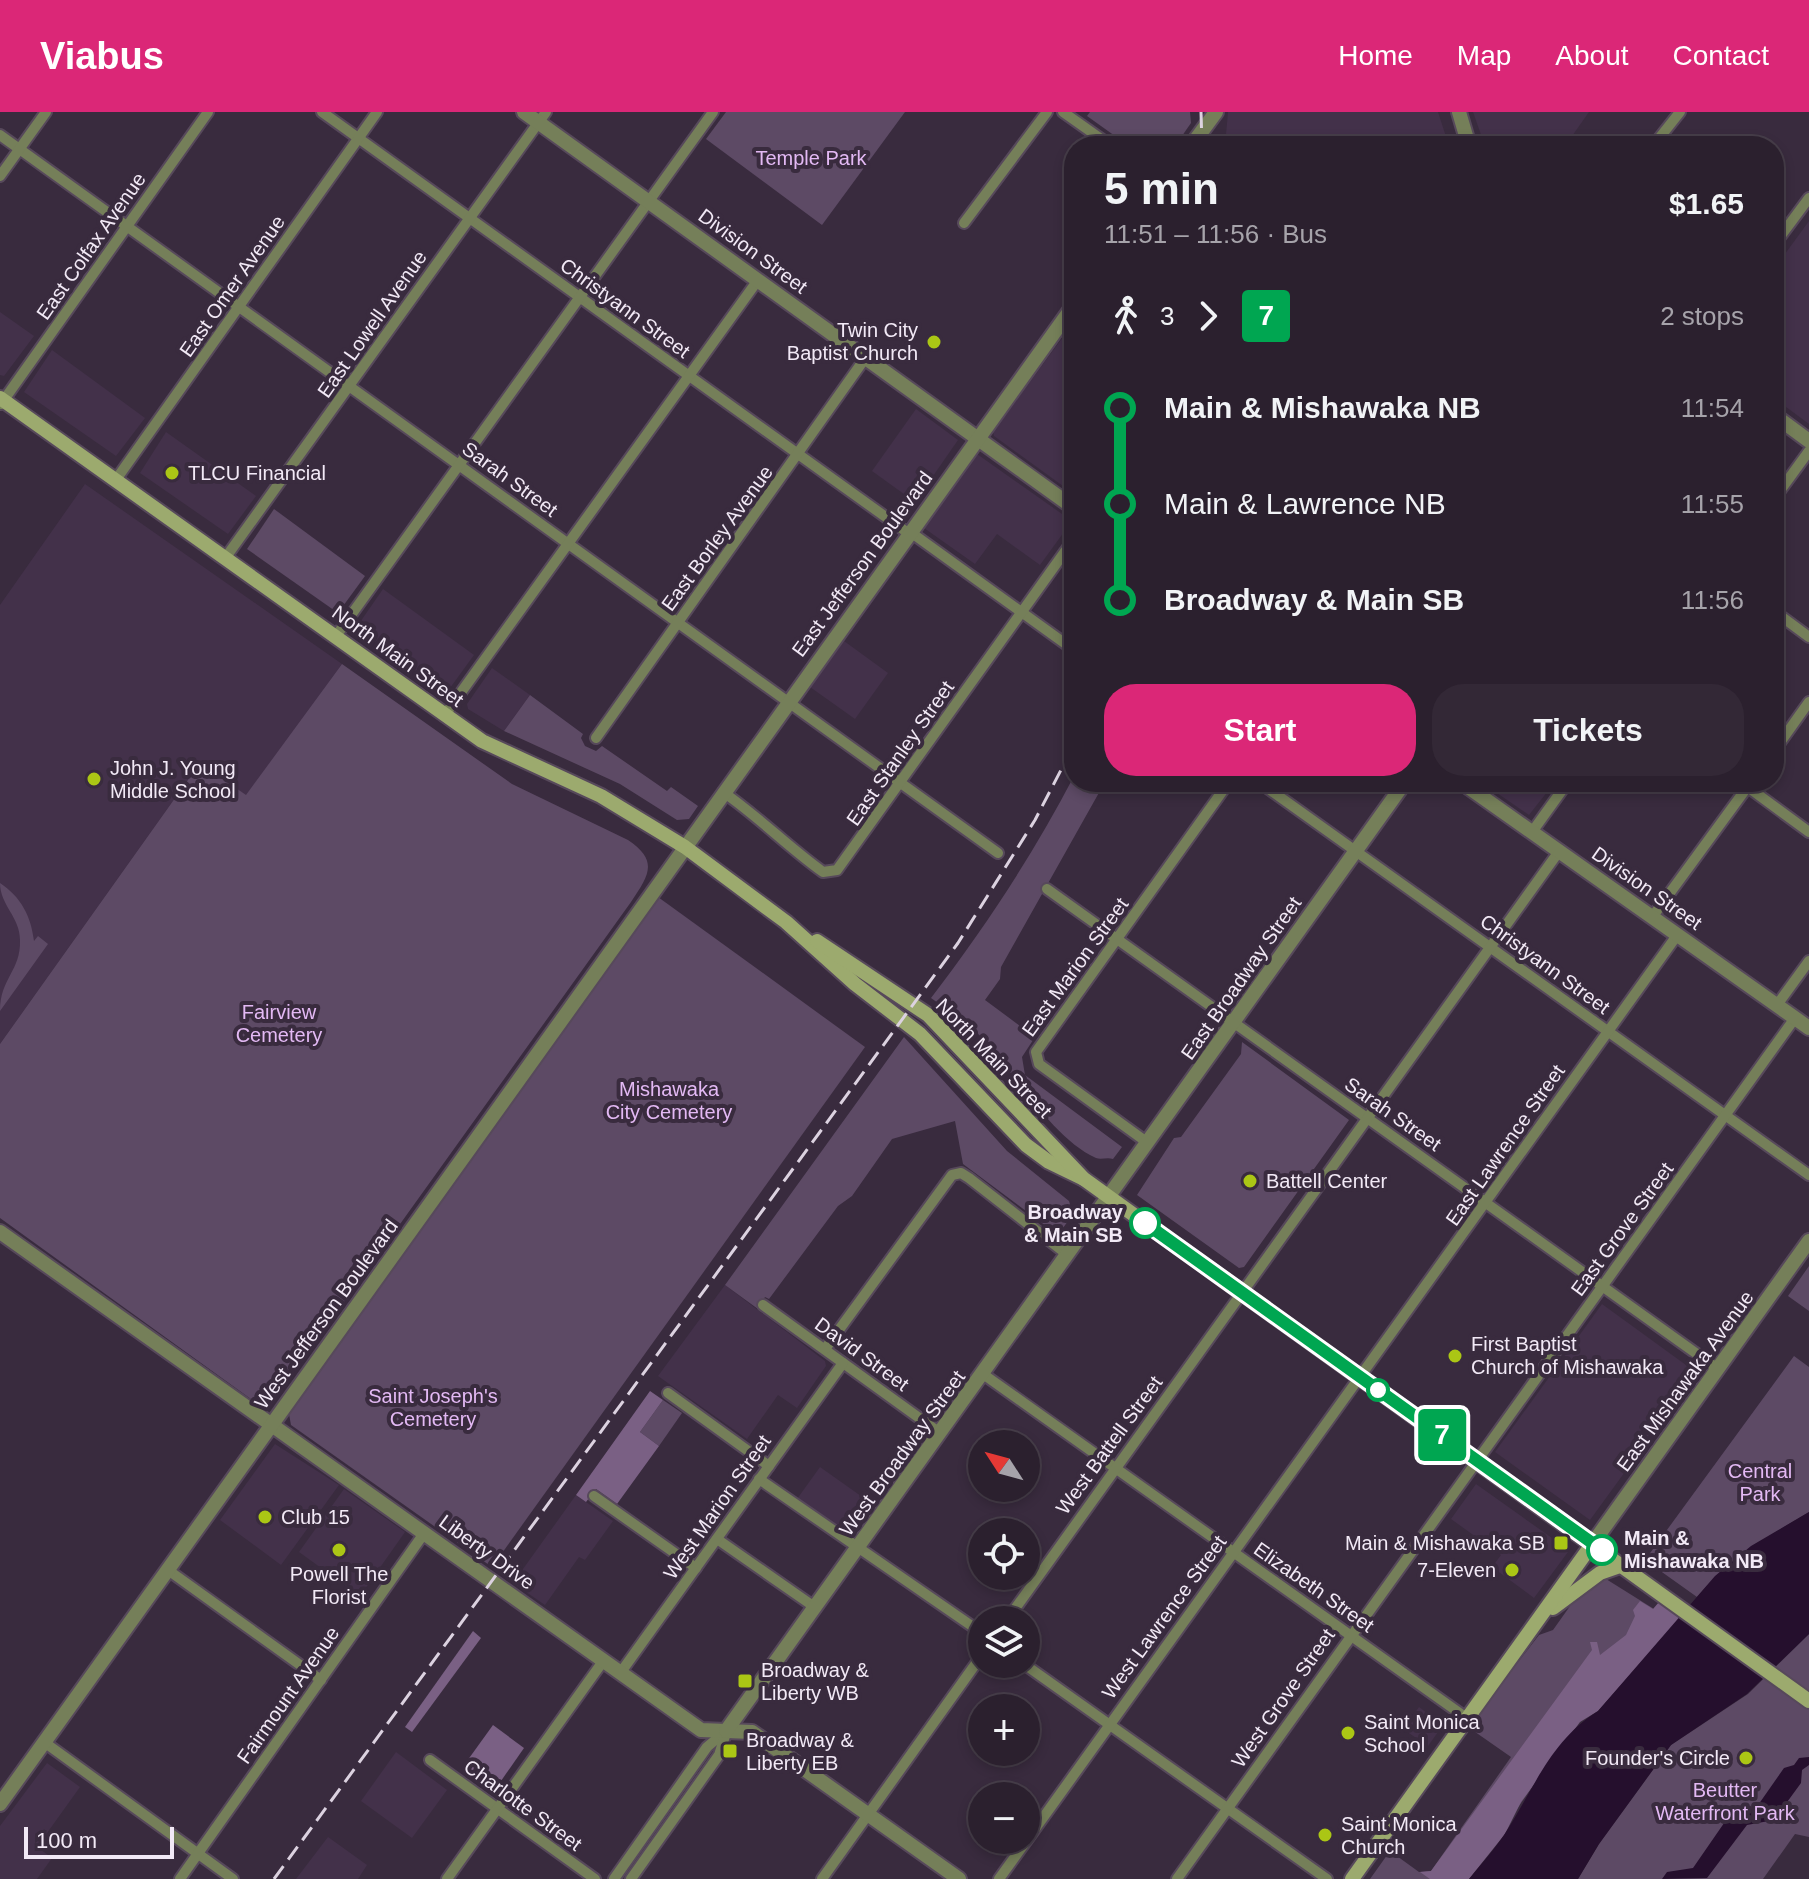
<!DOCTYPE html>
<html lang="en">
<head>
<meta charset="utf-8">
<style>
	body { margin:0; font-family:Arial,sans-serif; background:#332836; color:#f1f3f6; height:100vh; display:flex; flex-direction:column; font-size:30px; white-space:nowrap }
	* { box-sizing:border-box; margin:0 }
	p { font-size:26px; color:#a6a3aa }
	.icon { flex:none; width:44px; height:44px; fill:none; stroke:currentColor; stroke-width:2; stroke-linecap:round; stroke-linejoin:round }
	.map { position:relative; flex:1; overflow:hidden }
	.sheet { position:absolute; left:1064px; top:24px; width:720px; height:656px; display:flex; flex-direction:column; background:#2b202e; border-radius:32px; box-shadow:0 4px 12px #0003,0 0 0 2px #473e4a }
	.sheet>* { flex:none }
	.badge { padding:0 16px; border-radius:6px; font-size:28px; line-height:52px }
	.needle { width:52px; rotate:306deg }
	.fabs { position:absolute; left:968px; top:1318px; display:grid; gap:16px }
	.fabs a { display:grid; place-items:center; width:72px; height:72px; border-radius:50%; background:#2b202e; box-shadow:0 4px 12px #0003,0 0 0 2px #473e4a; font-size:40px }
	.scale { position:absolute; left:24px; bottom:20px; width:150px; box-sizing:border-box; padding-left:8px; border:4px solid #f2e9f6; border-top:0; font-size:22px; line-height:28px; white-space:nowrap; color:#f2e9f6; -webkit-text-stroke:6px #392b3e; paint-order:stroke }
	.map>.badge { position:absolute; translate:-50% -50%; box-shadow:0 0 0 4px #fff }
	.legs { display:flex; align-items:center; gap:12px; height:88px; padding:0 40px; font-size:26px }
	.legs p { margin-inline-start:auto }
	.head { display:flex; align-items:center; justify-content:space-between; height:136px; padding:0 40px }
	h1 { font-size:44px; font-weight:700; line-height:60px }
	.button { display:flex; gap:16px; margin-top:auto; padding:16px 40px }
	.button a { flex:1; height:92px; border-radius:32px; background:#db2777; color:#fff; font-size:32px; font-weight:700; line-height:92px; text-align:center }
	.button a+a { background:#332836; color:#f1f3f6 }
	ul { padding:0 40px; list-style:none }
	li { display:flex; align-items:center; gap:28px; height:96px; font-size:30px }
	li i { display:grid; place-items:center; width:12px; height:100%; margin:0 10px; background:currentColor }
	li i::after { content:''; width:20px; height:20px; margin:-10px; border:6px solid; border-radius:50%; background:#2b202e }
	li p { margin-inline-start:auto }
	li:first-child i { background:linear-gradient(#0000 50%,currentColor 0) }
	li:last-child i { background:linear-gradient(currentColor 50%,#0000 0) }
	header { display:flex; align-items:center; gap:48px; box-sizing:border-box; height:112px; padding:0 40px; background:#db2777; color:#fff }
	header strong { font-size:38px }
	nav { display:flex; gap:44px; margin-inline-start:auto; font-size:28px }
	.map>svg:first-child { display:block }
	.built { fill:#43314a }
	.green { fill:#5d4a65 }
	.forest { fill:#7a6084 }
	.water { fill:#250f2d }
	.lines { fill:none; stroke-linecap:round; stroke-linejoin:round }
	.minor-casing { stroke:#57495b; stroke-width:14 }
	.tertiary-casing { stroke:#57495b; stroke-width:18 }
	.secondary-casing { stroke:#57495b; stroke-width:18 }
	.minor { stroke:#757f59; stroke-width:10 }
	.tertiary { stroke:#757f59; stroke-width:14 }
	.secondary { stroke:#9caa6e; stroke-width:14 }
	.rail { stroke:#dcd2e0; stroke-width:3; stroke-dasharray:16 8; stroke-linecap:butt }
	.line-1-casing { stroke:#fff; stroke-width:18 }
	.line-1 { stroke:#00a651; stroke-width:12 }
	.poi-dot { fill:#abc615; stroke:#392b3e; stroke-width:3 }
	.stop-1-dot { fill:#fff; stroke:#00a651; stroke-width:4 }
	.labels { text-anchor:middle; stroke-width:8; stroke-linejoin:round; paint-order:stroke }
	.park-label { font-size:20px; fill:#e3b9f4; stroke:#392b3e }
	.street-label { font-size:20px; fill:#f2e9f6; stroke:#392b3e }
	.poi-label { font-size:20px; fill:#f2e9f6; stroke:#392b3e; text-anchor:start }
	.stop-label { font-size:20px; font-weight:bold; fill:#f2e9f6; stroke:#392b3e; text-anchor:end }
</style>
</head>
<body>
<header>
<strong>Viabus</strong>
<nav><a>Home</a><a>Map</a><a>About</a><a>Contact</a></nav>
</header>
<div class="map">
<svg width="1809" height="1767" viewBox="0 0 1809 1767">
	<rect width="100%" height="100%" fill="#392b3e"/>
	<g class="built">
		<polygon points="1228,0 1438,0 1449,34 1225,34"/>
		<polygon points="1473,0 1589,0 1565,34 1485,34"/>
		<polygon points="1809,109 1809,312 1774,286 1774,157"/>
		<polygon points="0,200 34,224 4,264 0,263"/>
		<polygon points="1074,210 1074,382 994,324 993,320"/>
		<polygon points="52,238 145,306 116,344 24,280"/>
		<polygon points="916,297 958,328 915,390 872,359"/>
		<polygon points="166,320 256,384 228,422 140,361"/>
		<polygon points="977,342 1072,409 1040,453 997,422 975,452 924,416"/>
		<polygon points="85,372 342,552 246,684 200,651 0,932 0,493"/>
		<polygon points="383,477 474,543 450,576 441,578 356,516"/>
		<polygon points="844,529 888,561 855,607 810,575"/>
		<polygon points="492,556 530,583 504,619 468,597 467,592"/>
		<polygon points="1481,670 1555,670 1529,703"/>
		<polygon points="725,1173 825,1249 826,1254 797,1296 778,1283 747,1327 658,1264"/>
		<polygon points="1602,1192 1697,1261 1590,1408 1495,1340"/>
		<polygon points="275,1332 339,1373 281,1453 220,1408"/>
		<polygon points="820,1355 868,1389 845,1420 797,1387"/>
		<polygon points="1476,1372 1566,1436 1568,1440 1534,1486 1492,1455 1501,1443 1451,1407"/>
		<polygon points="344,1377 405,1420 360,1484 299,1440"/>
		<polygon points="576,1383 613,1409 585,1448 579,1445 545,1493 513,1471"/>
		<polygon points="1419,1595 1443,1613 1428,1634 1403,1617"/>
		<polygon points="396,1640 447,1678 412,1726 361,1689"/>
		<polygon points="47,1651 80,1675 37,1735 52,1746 37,1767 0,1767 0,1714"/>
		<polygon points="328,1725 367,1753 358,1767 296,1767"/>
	</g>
	<g class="green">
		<polygon points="726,0 905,0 822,113 706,27"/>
		<polygon points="1090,0 1190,0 1191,11 1175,34 1129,34 1087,4"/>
		<polygon points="274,397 365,464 338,501 247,437"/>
		<path d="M 342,552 L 512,672 L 628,728 C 659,749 649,763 631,790 L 276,1285 L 255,1290 L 0,1106 L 0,932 L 200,651 L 246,683 Z"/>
		<polygon points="530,583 583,622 581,626 585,634 596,639 602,634 667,679 671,675 698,694 689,707 677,708 620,672 504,619"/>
		<path d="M 1074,664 L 1074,670 L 1105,670 L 1001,855 L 1000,867 L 985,888 L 1035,925 L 1022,945 L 1025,963 L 1122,1035 L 1113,1047 C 1107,1045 1101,1048 1096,1046 C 1053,1027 1015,962 984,928 C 967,909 950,900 931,886 C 985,815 1033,743 1074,664 Z"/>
		<path d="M 0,771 C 21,785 31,804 34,829 L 38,824 L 48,832 L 0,899 C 0,866 21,859 20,828 C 20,805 0,793 0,771 Z"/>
		<polygon points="658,785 865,935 492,1455 291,1313 289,1302"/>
		<polygon points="904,925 1007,1039 1069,1089 1073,1102 1058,1123 963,1052 955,1009 892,1027 852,1084 838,1094 769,1187 765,1185 758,1197 725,1173"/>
		<polygon points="1242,930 1349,1008 1244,1155 1239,1156 1137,1083 1174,1026 1181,1025 1241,942"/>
		<polygon points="1809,1154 1809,1199 1788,1184"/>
		<path d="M 1794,1244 L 1809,1255 L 1809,1400 C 1767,1425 1729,1447 1697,1485 L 1645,1448 Z"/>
		<polygon points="663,1288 682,1301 659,1334 640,1320"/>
		<polygon points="1606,1467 1654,1497 1469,1767 1370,1767 1390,1739 1419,1760 1431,1759 1511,1645 1468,1615 1539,1523 1553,1518 1575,1487"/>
		<polygon points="1809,1522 1809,1725 1795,1722 1763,1767 1578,1767 1599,1732 1671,1633 1748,1582"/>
	</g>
	<g class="forest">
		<polygon points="650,1279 663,1288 640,1320 659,1334 617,1392 596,1377 586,1390 576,1383"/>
		<polygon points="1665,1483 1686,1500 1598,1599 1580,1610 1521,1690 1505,1722 1469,1767 1430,1767 1420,1760 1431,1759 1592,1538 1590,1530 1597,1530 1600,1543 1626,1523 1635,1504 1633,1498 1640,1489 1653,1497"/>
		<polygon points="473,1519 481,1526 412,1620 405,1615"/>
		<polygon points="493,1613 524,1636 494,1679 462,1656"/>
	</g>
	<g class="water">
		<path d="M 1809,1400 L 1809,1522 L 1747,1582 L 1671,1633 L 1599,1732 L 1578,1767 L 1469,1767 C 1481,1752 1494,1738 1504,1723 C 1534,1677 1550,1629 1598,1599 L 1715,1464 L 1751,1434 Z"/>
		<polygon points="1809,1645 1809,1653 1802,1658 1801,1671 1774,1708 1747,1713 1707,1766 1662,1767 1667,1760 1693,1756 1731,1701 1756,1696 1784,1656 1794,1653 1799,1646"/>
	</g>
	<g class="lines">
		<defs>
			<g id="minor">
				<polyline points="322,0 908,421"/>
				<polyline points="1063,0 1111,34"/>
				<polyline points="0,23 998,741"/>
				<polyline points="1653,34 1680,0"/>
				<polyline points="0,64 46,0"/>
				<polyline points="964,111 1047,0"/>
				<polyline points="1774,133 1809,86"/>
				<polyline points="1,292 208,0"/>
				<polyline points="115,369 377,0"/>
				<polyline points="1774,387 1809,339"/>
				<polyline points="909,419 1074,538"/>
				<polyline points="226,445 546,0"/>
				<polyline points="1774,499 1809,525"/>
				<polyline points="336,524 713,0"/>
				<polyline points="444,604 758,168"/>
				<polyline points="596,626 866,245"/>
				<polyline points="1774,639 1809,590"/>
				<polyline points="1259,670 1809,1063"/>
				<polyline points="1741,670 1809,720"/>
				<path d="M 723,680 C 759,705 788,735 823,760 L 837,758 L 1074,427"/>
				<polyline points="1532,720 1568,670"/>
				<polyline points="1047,777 1718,1257"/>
				<polyline points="1653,804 1751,670"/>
				<polyline points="1777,893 1809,849"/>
				<polyline points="1148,1031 1039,952 1036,940 1229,670"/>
				<polyline points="763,1193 940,1321"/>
				<polyline points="825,1237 952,1063 961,1061 969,1066 1068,1143"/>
				<polyline points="983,1262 1468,1607"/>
				<polyline points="668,1281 769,1354"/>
				<polyline points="759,1367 982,1521"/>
				<polyline points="594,1384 696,1456"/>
				<polyline points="717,1427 816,1496"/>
				<polyline points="168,1458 321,1568"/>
				<polyline points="1007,1508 1560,738"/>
				<polyline points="1024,1552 1327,1767"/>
				<polyline points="621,1560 843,1251"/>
				<polyline points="44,1630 233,1767"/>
				<polyline points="430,1648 595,1767"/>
				<polyline points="180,1767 425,1420"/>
				<polyline points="447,1767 604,1548"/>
				<polyline points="614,1767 707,1635 726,1619"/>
				<polyline points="631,1767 719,1643 726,1621"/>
				<polyline points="822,1767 982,1543"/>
				<polyline points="999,1767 1678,822"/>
				<polyline points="1177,1767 1795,906"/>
			</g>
			<g id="tertiary">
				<polyline points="524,0 1074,396"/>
				<polyline points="1459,0 1469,34"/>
				<polyline points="1191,34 1216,0"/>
				<polyline points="1774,303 1809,329"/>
				<polyline points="1461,670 1809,916"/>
				<polyline points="0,1120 701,1618 752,1620 959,1767"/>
				<polyline points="1593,1431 1809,1129"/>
				<polyline points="726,1619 1405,670"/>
				<polyline points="0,1692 1074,193"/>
			</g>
			<g id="secondary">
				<polyline points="0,286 482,629 601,684 685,735 786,810 855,872 920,922 1026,1033 1049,1050 1084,1067"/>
				<polyline points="817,829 928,903 1084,1067 1809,1589"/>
				<polyline points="1553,1496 1600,1461 1623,1453"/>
				<polyline points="1352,1767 1593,1431"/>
			</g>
		</defs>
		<use href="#minor" class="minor-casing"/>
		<use href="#tertiary" class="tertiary-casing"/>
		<use href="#secondary" class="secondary-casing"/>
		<use href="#minor" class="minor"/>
		<use href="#tertiary" class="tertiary"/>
		<use href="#secondary" class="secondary"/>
		<g class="rail">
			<polyline points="1201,0 1202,34"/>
			<polyline points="274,1767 958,831 1035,708 1074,633"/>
		</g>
	</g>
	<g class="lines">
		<defs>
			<polyline id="line-1" points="1145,1111 1602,1438"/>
		</defs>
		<use href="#line-1" class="line-1-casing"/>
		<use href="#line-1" class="line-1"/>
	</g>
	<g class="poi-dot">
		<circle cx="934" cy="230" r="8"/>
		<circle cx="172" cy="361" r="8"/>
		<circle cx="94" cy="667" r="8"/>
		<circle cx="1250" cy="1069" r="8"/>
		<circle cx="1455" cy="1244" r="8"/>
		<circle cx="265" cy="1405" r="8"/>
		<rect x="1553" y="1423" width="16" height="16" rx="4"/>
		<circle cx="339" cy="1438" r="8"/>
		<circle cx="1512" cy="1458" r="8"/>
		<rect x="737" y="1561" width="16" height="16" rx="4"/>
		<circle cx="1348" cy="1621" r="8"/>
		<rect x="722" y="1631" width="16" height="16" rx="4"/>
		<circle cx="1746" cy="1646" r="8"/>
		<circle cx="1325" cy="1723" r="8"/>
	</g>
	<g class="stop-1-dot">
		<circle cx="1145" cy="1111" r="14"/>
		<circle cx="1378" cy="1278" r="10"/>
		<circle cx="1602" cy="1438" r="14"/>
	</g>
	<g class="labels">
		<g class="park-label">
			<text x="811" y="53">Temple Park</text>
			<text x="279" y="907">Fairview<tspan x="279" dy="23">Cemetery</tspan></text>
			<text x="669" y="984">Mishawaka<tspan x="669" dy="23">City Cemetery</tspan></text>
			<text x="433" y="1291">Saint Joseph's<tspan x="433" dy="23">Cemetery</tspan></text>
			<text x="1760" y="1366">Central<tspan x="1760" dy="23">Park</tspan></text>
			<text x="1725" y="1685">Beutter<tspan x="1725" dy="23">Waterfront Park</tspan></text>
		</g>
		<g class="street-label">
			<text transform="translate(91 134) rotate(-55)" y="7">East Colfax Avenue</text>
			<text transform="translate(753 139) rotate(36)" y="7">Division Street</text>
			<text transform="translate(232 174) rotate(-55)" y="7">East Omer Avenue</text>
			<text transform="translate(625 196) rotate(36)" y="7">Christyann Street</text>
			<text transform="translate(372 212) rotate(-55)" y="7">East Lowell Avenue</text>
			<text transform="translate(510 367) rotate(36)" y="7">Sarah Street</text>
			<text transform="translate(717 426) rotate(-54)" y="7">East Borley Avenue</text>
			<text transform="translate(862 452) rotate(-54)" y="7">East Jefferson Boulevard</text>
			<text transform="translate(398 544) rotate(36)" y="7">North Main Street</text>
			<text transform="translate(900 641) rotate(-55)" y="7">East Stanley Street</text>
			<text transform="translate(1647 776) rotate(35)" y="7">Division Street</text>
			<text transform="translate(1545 852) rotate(36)" y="7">Christyann Street</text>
			<text transform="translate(1075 855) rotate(-54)" y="7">East Marion Street</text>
			<text transform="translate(1241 866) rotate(-55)" y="7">East Broadway Street</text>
			<text transform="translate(994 946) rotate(46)" y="7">North Main Street</text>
			<text transform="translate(1393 1002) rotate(35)" y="7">Sarah Street</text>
			<text transform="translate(1505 1033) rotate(-55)" y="7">East Lawrence Street</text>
			<text transform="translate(1622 1117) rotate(-54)" y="7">East Grove Street</text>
			<text transform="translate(326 1202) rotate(-54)" y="7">West Jefferson Boulevard</text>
			<text transform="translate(862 1242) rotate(36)" y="7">David Street</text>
			<text transform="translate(1685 1269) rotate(-54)" y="7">East Mishawaka Avenue</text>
			<text transform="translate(1109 1333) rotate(-54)" y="7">West Battell Street</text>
			<text transform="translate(902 1341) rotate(-54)" y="7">West Broadway Street</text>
			<text transform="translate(717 1395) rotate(-55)" y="7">West Marion Street</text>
			<text transform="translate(487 1440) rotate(36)" y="7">Liberty Drive</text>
			<text transform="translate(1314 1475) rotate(35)" y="7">Elizabeth Street</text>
			<text transform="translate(1164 1505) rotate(-54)" y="7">West Lawrence Street</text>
			<text transform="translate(288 1583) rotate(-55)" y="7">Fairmount Avenue</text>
			<text transform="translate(1283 1586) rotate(-55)" y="7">West Grove Street</text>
			<text transform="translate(523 1693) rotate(36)" y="7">Charlotte Street</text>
		</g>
		<g class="poi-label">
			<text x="918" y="225" text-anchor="end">Twin City<tspan x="918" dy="23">Baptist Church</tspan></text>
			<text x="188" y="368">TLCU Financial</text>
			<text x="110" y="663">John J. Young<tspan x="110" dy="23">Middle School</tspan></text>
			<text x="1266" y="1076">Battell Center</text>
			<text x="1471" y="1239">First Baptist<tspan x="1471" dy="23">Church of Mishawaka</tspan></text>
			<text x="281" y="1412">Club 15</text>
			<text x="1545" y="1438" text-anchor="end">Main &amp; Mishawaka SB</text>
			<text x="1496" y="1465" text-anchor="end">7-Eleven</text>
			<text x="339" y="1469" text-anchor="middle">Powell The<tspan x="339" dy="23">Florist</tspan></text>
			<text x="761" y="1565">Broadway &amp;<tspan x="761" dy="23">Liberty WB</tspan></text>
			<text x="1364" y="1617">Saint Monica<tspan x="1364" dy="23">School</tspan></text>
			<text x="746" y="1635">Broadway &amp;<tspan x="746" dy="23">Liberty EB</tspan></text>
			<text x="1730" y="1653" text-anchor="end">Founder's Circle</text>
			<text x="1341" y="1719">Saint Monica<tspan x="1341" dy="23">Church</tspan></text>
		</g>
		<g class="stop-label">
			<text x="1123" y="1107">Broadway<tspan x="1123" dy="23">&amp; Main SB</tspan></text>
			<text x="1624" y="1433" text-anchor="start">Main &amp;<tspan x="1624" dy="23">Mishawaka NB</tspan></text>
		</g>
	</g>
</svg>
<div class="fabs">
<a><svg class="needle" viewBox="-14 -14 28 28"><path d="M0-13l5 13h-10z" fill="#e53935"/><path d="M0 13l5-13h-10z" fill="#a6a3aa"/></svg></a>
<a><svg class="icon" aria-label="locate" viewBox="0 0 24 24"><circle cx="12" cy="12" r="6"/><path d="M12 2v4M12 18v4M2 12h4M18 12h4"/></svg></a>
<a><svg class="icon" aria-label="layers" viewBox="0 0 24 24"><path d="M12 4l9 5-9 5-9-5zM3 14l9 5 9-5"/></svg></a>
<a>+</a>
<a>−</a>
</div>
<div class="scale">100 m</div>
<b class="badge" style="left:1442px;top:1323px;background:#00a651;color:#fff">7</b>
<section class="sheet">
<div class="head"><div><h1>5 min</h1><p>11:51 – 11:56 · Bus</p></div><b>$1.65</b></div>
<div class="legs"><svg class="icon" aria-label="walk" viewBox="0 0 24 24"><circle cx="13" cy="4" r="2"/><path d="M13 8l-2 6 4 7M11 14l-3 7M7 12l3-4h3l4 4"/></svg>3<svg class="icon" aria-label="forward" viewBox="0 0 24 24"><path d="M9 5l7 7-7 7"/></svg><b class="badge" style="background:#00a651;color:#fff">7</b><p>2 stops</p></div>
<ul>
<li><i style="color:#00a651"></i><b>Main &amp; Mishawaka NB</b><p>11:54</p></li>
<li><i style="color:#00a651"></i><span>Main &amp; Lawrence NB</span><p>11:55</p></li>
<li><i style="color:#00a651"></i><b>Broadway &amp; Main SB</b><p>11:56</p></li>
</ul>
<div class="button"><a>Start</a><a>Tickets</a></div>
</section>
</div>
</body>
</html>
